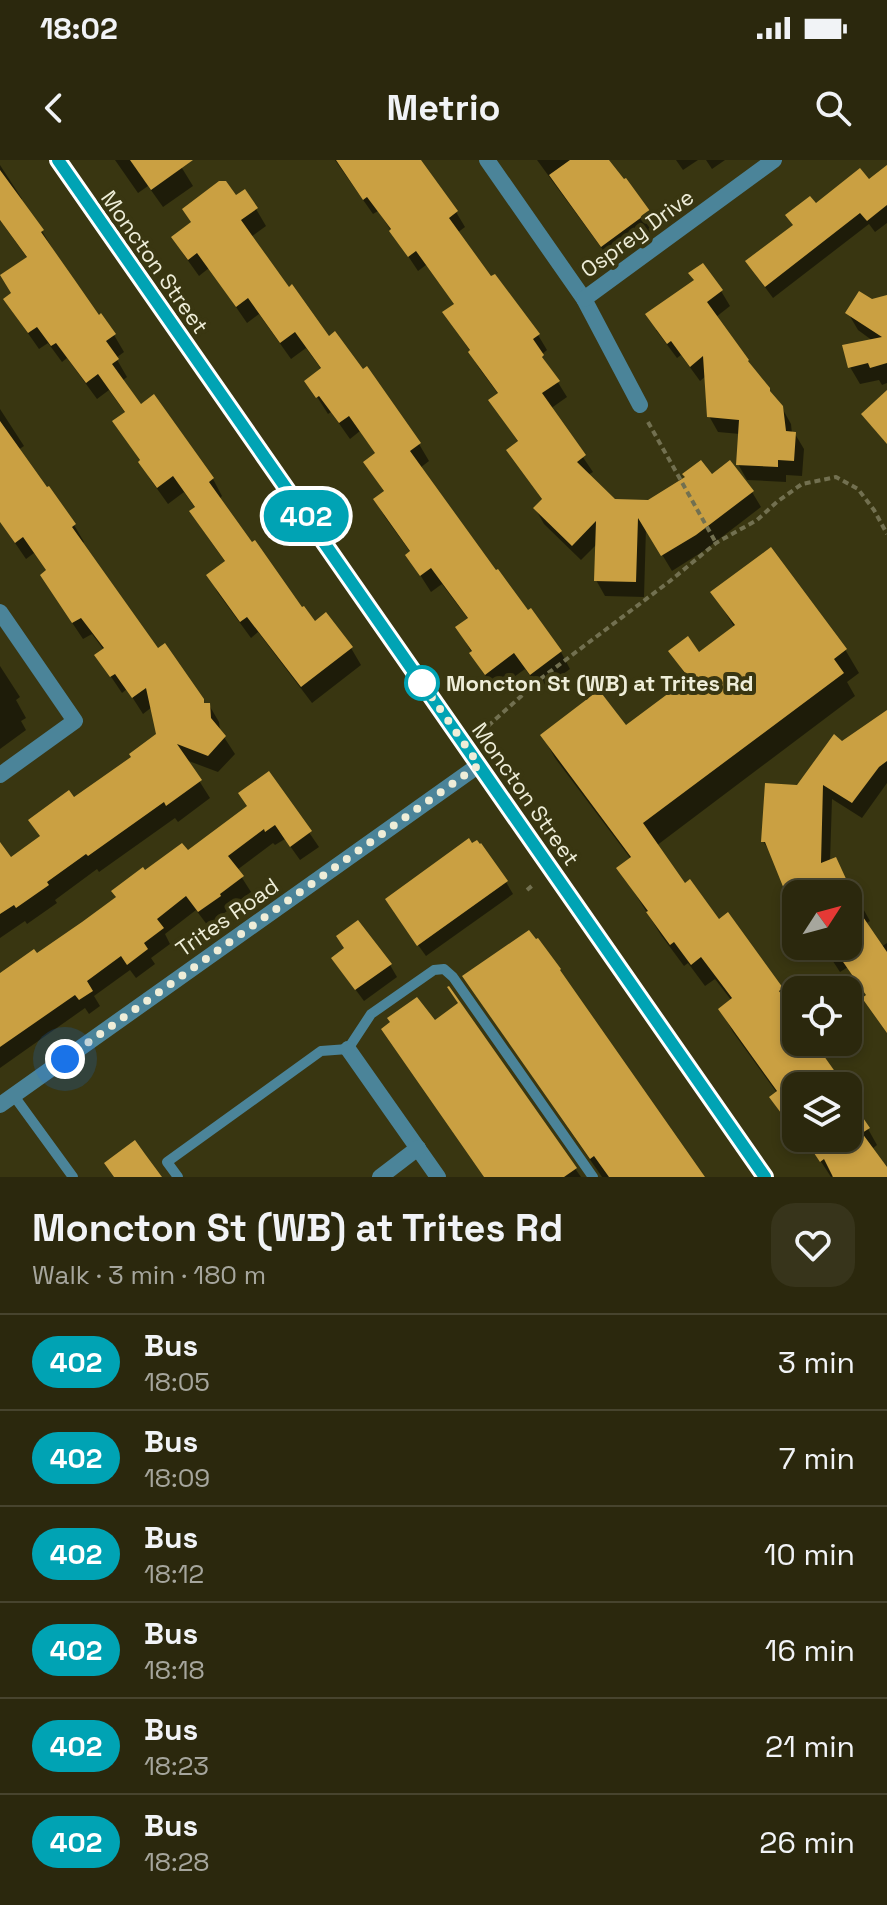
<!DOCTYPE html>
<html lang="en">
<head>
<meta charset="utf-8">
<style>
	body { margin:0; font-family:"Space Grotesk",sans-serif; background:#37341b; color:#f1f3f6; height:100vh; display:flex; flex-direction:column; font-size:30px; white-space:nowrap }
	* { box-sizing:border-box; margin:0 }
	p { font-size:26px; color:#a6a69d }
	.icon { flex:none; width:44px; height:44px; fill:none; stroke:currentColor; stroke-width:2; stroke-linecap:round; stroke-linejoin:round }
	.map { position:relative; height:1017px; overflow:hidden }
	.details { display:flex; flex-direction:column; background:#2b280d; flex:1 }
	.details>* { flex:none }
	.badge { padding:0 16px; border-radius:26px; font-size:28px; line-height:52px }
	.needle { width:52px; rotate:54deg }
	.buttons { position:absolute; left:782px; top:720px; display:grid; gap:16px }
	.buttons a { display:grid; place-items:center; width:80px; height:80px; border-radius:16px; background:#2b280d; box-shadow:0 4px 12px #0003,0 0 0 2px #47442e; font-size:40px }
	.you { position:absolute; width:40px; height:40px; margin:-20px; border:6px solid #fff; border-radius:50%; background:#1a73e8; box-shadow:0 0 0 12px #1a73e833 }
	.map>.badge { position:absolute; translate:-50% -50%; box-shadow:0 0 0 4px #fff }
	.round { display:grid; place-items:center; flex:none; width:84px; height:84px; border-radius:24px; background:#37341b }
	.headline { display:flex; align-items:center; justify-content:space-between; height:136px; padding:0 32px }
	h1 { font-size:38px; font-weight:800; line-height:60px }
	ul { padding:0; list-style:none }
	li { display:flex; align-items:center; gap:24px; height:96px; padding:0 32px; border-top:2px solid #47442e }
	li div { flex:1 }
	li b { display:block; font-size:30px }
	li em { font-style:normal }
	li .badge { min-width:88px; font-weight:700; text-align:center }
	.status { display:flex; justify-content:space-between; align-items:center; height:56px; padding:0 40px; background:#2b280d; direction:ltr }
	.status svg { height:22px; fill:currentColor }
	header { display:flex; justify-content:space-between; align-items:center; height:104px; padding:0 32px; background:#2b280d; font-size:36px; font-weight:800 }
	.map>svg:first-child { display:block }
	.shadow { fill:#0007 }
	.building { fill:#caa042 }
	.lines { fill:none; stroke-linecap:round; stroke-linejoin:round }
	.path { stroke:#727050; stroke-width:4; stroke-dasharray:6 4; stroke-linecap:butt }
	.service { stroke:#4b8499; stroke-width:10 }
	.minor { stroke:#4b8499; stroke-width:16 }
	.tertiary { stroke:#4b8499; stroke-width:16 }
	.line-casing { stroke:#fff; stroke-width:18 }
	.line { stroke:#00a3b4; stroke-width:12 }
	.walk { stroke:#eeedd8; stroke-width:8; stroke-dasharray:0 14.4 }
	.stop-dot { fill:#fff; stroke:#00a3b4; stroke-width:4 }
	.labels { text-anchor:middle; stroke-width:8; stroke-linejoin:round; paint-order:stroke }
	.street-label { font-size:22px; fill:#eeedd8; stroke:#393611 }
	.stop-label { font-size:22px; font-weight:bold; fill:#eeedd8; stroke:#393611; text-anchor:start }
</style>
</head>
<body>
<div class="status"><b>18:02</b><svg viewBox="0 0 49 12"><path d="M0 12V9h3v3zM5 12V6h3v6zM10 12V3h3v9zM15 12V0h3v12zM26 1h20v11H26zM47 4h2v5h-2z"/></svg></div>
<header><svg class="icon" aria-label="back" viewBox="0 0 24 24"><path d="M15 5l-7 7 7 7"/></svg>Metrio<svg class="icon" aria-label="search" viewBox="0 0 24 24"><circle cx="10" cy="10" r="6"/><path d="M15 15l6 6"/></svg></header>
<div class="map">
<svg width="887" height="1017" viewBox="0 0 887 1017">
	<rect width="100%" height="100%" fill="#393611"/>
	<g class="shadow">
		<polygon points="115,0 177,0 193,26 163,47 148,26 138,33"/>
		<polygon points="335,0 418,0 456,52 465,67 457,73 491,119 538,175 547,190 541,195 567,237 550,249 593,312 588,315 614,341 648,342 711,317 752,332 761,347 705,390 672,411 646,368 644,437 605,436 596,420 597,384 581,400 544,364 535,348 543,341 509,290 519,283 491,241 499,235 479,208 470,193 471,192 454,168 455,145 426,105 418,111 378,51 373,54"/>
		<polygon points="537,0 608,0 648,52 657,67 611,101"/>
		<polygon points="676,0 698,0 683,10"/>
		<polygon points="706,0 725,0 712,9"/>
		<polygon points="0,5 22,39 20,41 42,71 52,88 51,89 99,158 114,175 124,192 116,198 127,217 122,221 141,246 213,319 222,336 219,339 302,450 315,463 351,488 361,505 312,543 258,472 251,478 218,433 209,416 226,403 202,369 192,352 196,349 184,332 168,344 150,319 141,302 115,262 126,254 109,230 97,239 67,198 62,202 48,183 39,189 16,156 6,139 12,135 28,99 0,60"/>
		<polygon points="887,8 887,63 875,72 869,64 773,138 755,114 794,67 816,46 869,22"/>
		<polygon points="236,38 256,49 266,66 251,77 288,130 419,284 429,301 420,308 496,413 561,492 570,509 541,530 525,509 496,530 482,511 458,468 469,460 442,424 431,432 408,396 411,393 385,357 375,340 385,333 365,302 376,294 360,271 350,279 331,252 328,254 307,221 322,210 306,188 291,199 259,154 247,163 209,108 199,116 184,95 174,78"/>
		<polygon points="721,131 730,146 716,157 782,248 791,264 792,274 795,274 804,289 802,316 786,315 786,322 747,320 738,304 740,274 718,272 709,256 706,216 700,221 681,195 677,198 656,170"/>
		<polygon points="887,137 887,223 882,225 879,220 860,224 850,207 873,181 858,170 848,153 872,141"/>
		<polygon points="0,249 24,286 18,290 74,365 84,382 81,384 158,491 205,545 209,545 219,562 220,571 235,594 218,612 186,600 210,638 178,662 175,658 99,712 97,709 55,740 57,743 27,764 25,761 0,778 0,685 10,700 41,677 31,660 74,640 133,597 159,575 152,547 143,554 127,529 122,533 97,496 104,490 92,474 83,479 71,461 72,437 34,393 26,399 0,361"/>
		<polygon points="770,390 846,491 859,513 847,522 855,536 656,686 685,726 719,762 727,755 782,829 795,852 792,854 796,859 796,882 812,882 841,926 796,926 795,975 771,937 777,933 733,872 720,849 732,841 715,819 705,826 688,803 684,806 661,775 619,708 631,699 555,598 542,575 625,568 689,521 671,491 699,495 735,468 713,433"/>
		<polygon points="0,506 20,537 16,540 26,558 21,561 26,570 0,589"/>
		<polygon points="887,552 887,623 862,658 832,639 830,702 861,745 870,761 865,764 881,787 887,783 887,872 868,836 848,807 840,812 823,786 848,786 848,734 796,734 796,750 773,697 763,681 798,627 842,583"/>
		<polygon points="269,614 319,687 300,700 285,679 275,685 273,683 237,710 251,732 226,750 227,751 208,766 196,750 165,774 170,784 151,798 155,804 136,818 130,810 94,836 100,846 89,854 85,848 0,908 0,814 37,796 118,738 145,713 187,693 248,647"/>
		<polygon points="506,722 513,734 426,796 394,752"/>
		<polygon points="346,790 390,805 397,817 364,841 341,810"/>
		<polygon points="472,829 702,1017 602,1017"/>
		<polygon points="455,837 581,1017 484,1017 435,863 460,844"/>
		<polygon points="848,954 868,969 877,985 872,989 887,1010 887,1017 836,1017 834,1015 831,1017 818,997 813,978 848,978"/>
	</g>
	<g class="building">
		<polygon points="130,0 193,0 151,30"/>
		<polygon points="336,0 421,0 458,51 449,58 491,116 495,114 540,174 533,179 544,195 542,197 560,221 542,233 586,295 577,302 615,339 648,340 685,317 682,314 701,300 712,314 730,300 754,331 696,375 661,396 638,358 636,422 594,421 596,361 572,386 533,348 542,339 506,290 518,281 488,240 498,233 468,192 470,190 442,152 454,144 416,91 408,97 389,71 391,69 367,37 363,40"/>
		<polygon points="570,0 609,0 624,19 626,18 650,51 601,87 549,15"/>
		<polygon points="887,5 887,45 867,61 860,53 765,127 745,101 793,65 785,55 810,36 816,43 860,8 869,19"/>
		<polygon points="0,10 44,70 41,72 74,119 99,155 101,153 116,174 106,181 119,199 112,204 141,244 154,234 214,318 209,322 252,382 255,380 302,447 304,446 315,461 326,452 353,487 301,527 247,457 240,462 206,415 225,401 189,351 195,347 173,316 157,328 138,302 140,300 112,261 125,252 98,214 86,223 56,183 51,186 37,167 28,173 3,139 11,133 0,115 27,97 0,60"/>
		<polygon points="219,21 226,21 236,35 245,29 258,48 241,60 289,127 292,124 329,176 335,171 363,209 367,206 421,283 410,291 496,410 498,409 528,450 531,448 562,491 530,515 514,493 485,515 469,493 472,491 455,467 468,458 431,408 420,416 405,395 410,391 373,339 384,331 363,302 375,293 349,256 339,263 319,236 316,238 304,221 321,208 295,172 280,183 248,138 236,147 197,93 188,100 171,77 191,62 182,49"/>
		<polygon points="703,103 723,130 707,142 749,200 748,201 770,228 770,231 783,246 786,271 796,272 794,301 778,300 778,307 736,305 739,260 707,257 703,196 690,207 671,181 667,184 645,154 694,120 688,113"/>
		<polygon points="859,131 872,139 887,135 887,203 870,208 868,203 848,208 842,185 882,177 845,153"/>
		<polygon points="887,230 887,284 861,254"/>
		<polygon points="0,261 47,327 49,326 76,364 72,367 158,488 165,483 204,539 204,543 210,543 211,558 226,576 208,596 177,584 202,620 166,646 164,642 88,696 86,694 47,722 49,725 16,748 14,745 0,754 0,682 11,697 40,676 28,660 69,630 74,637 131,597 129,594 156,574 146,528 132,538 115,514 110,517 94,495 104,488 81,458 72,463 40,415 46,410 23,377 15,383 0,362"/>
		<polygon points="771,387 847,489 834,499 844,513 643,663 685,723 690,719 719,759 728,752 783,828 779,831 796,855 796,882 814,882 836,913 819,926 796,926 796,959 788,948 781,953 769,937 777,931 718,849 732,838 701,797 691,805 674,782 670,785 646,752 648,751 616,708 631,697 540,575 599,530 626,565 689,518 668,491 688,476 699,492 735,465 710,432"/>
		<polygon points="887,550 887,601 879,607 852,643 823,625 821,703 836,697 853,734 786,734 765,682 761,682 765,623 797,625 834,574 842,581"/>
		<polygon points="269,611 312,671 290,687 275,665 265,672 264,669 228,696 244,716 220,734 221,736 198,752 186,736 157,759 164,768 144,783 148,789 127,805 121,796 87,821 93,831 79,840 75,835 0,887 0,813 34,789 37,793 82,762 116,737 111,731 143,707 145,710 182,683 188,690 247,646 238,633"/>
		<polygon points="469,678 472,683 477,680 480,684 481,683 508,721 417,786 385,739"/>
		<polygon points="848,735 887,792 887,873 862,838 866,835 832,786 848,786"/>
		<polygon points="358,760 392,804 355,830 331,798 344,788 336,776"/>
		<polygon points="529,770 536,779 538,778 561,809 560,810 705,1017 609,1017 594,996 590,999 462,816"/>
		<polygon points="449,826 577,1008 564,1017 484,1017 381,869 390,862 387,858 417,837 435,860 458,843 447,827"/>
		<polygon points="848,936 870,968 862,973 887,1007 887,1017 833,1017 824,999 820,1002 804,978 848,978"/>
		<polygon points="135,980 145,994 162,1017 114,1017 104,1003"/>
	</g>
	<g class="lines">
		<g class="path">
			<polyline points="648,262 716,383"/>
			<polyline points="488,566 539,520 670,421 716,383 757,360 778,341 802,324 836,317 858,329 874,350 887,374"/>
			<polyline points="527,730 533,725"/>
		</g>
		<g class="service">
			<polyline points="14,936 73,1017"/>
			<polyline points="178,1017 167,1002 321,891 348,889 371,854 434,810 444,809 453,817 593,1017"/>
		</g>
		<g class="minor">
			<polyline points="487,0 584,139 640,245"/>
			<polyline points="584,139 774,0"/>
			<polyline points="0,452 75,561 0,615"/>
			<polyline points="348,889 438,1017"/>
			<polyline points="0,945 479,605"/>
			<polyline points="380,1017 418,988"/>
		</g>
		<polyline class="tertiary" points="58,0 765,1017"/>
	</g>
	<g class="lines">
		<defs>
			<polyline id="line" points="58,0 765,1017"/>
		</defs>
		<use href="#line" class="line-casing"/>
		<use href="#line" class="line"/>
		<polyline class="walk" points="65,899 479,605 422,523"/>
	</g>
	<circle class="stop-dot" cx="422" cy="523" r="16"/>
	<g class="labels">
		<g class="street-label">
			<text transform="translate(637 73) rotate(-36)" y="8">Osprey Drive</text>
			<text transform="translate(155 102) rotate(55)" y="8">Moncton Street</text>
			<text transform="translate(526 634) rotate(55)" y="8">Moncton Street</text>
			<text transform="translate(227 757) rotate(-35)" y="8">Trites Road</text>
		</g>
		<g class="stop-label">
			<text x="446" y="531">Moncton St (WB) at Trites Rd</text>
		</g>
	</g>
</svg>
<div class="buttons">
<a><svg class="needle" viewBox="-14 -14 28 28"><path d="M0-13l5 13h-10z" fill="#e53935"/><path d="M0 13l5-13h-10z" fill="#a6a69d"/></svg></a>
<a><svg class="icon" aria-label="locate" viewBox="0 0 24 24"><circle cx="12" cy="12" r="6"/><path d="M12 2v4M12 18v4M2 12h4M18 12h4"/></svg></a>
<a><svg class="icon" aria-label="layers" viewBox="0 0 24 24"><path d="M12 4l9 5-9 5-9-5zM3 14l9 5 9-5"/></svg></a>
</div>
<div class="you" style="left:65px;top:899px"></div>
<b class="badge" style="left:306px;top:356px;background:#00a3b4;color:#fff">402</b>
</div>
<section class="details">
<div class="headline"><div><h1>Moncton St (WB) at Trites Rd</h1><p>Walk · 3 min · 180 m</p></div><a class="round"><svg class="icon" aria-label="heart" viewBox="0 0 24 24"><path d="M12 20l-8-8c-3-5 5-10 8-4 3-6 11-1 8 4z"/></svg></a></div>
<ul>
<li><span class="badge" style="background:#00a3b4;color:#fff">402</span><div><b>Bus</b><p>18:05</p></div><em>3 min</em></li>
<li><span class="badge" style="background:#00a3b4;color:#fff">402</span><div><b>Bus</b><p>18:09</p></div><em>7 min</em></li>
<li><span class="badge" style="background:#00a3b4;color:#fff">402</span><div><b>Bus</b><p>18:12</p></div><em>10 min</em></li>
<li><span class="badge" style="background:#00a3b4;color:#fff">402</span><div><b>Bus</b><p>18:18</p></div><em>16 min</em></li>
<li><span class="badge" style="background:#00a3b4;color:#fff">402</span><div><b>Bus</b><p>18:23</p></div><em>21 min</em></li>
<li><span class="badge" style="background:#00a3b4;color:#fff">402</span><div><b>Bus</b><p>18:28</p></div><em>26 min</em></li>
</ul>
</section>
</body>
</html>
